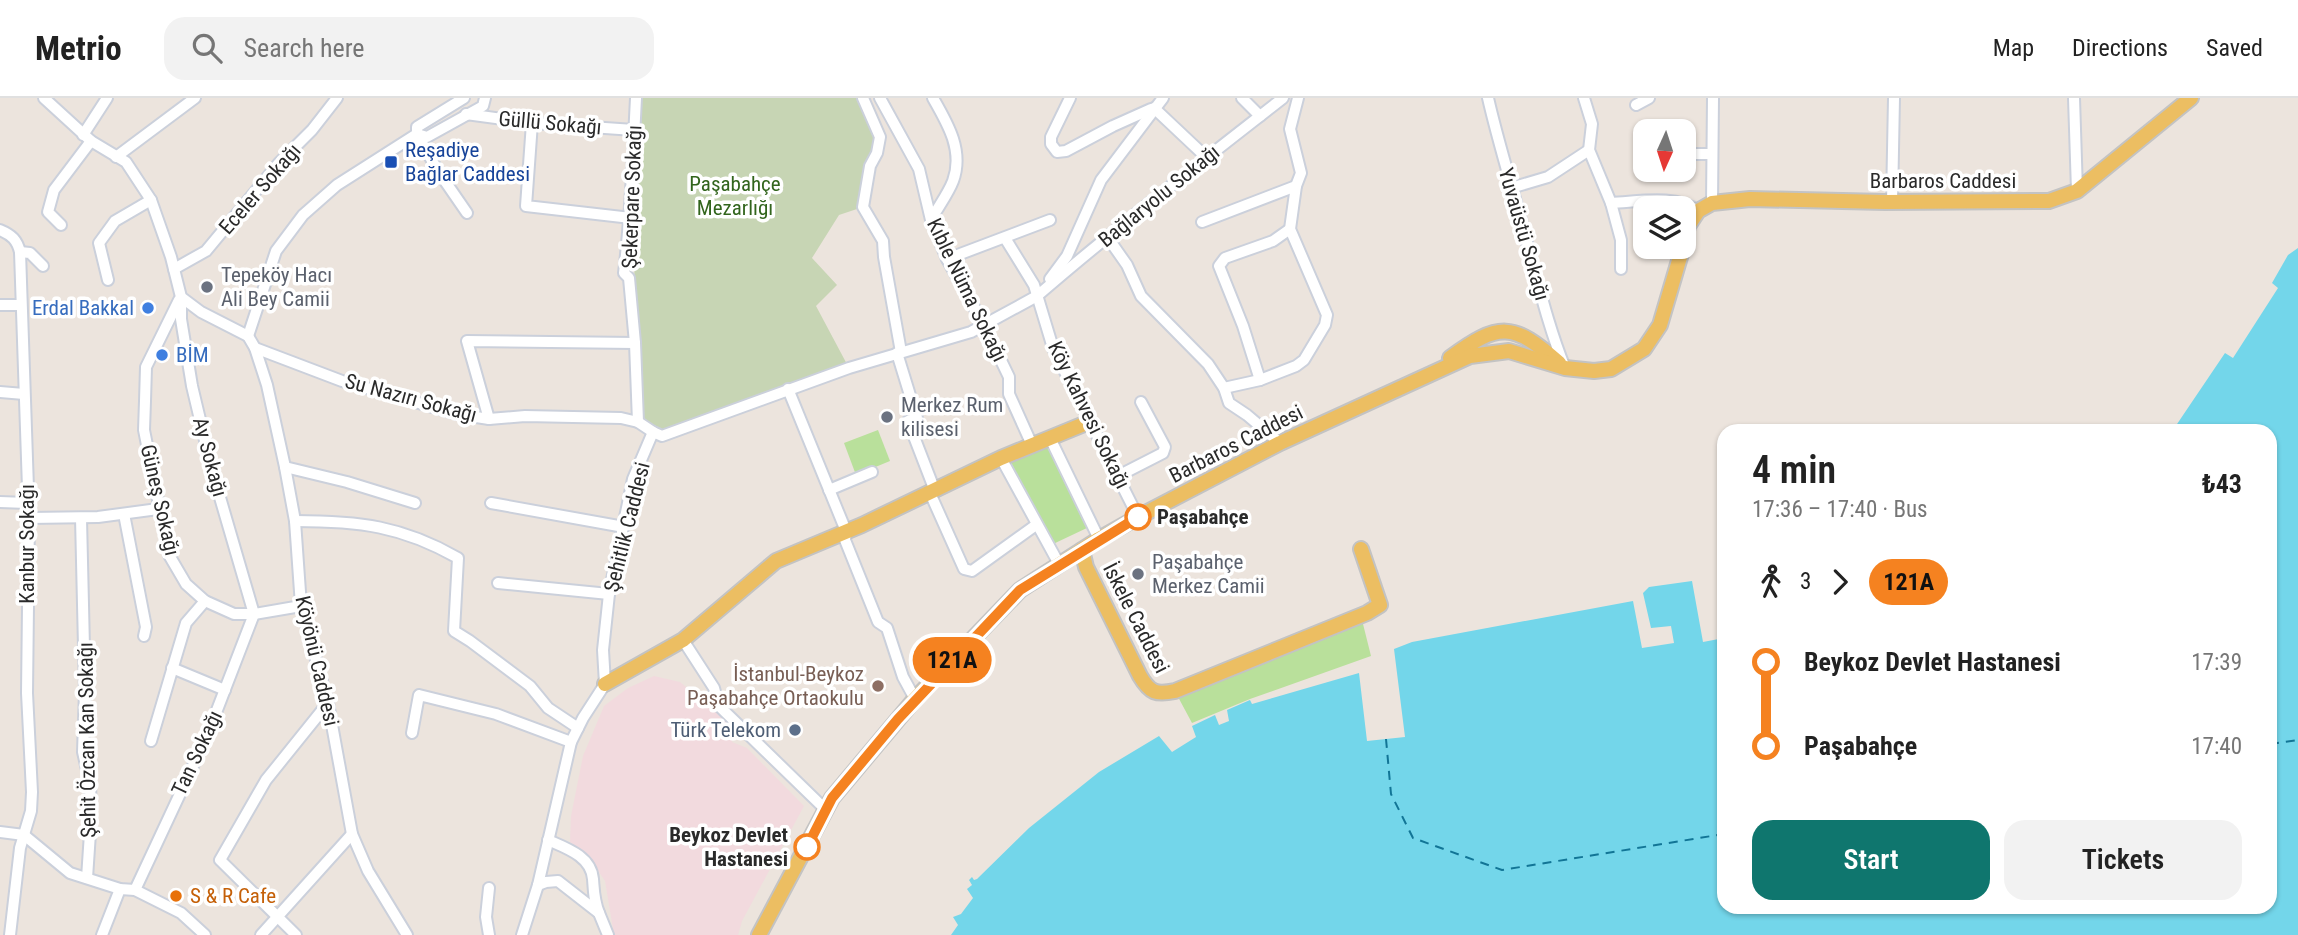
<!DOCTYPE html>
<html lang="en">
<head>
<meta charset="utf-8">
<style>
	body { margin:0; font-family:"Roboto Condensed",sans-serif; background:#f2f2f2; color:#222; height:100vh; display:flex; flex-direction:column; font-size:26px; white-space:nowrap }
	* { box-sizing:border-box; margin:0 }
	p { font-size:23px; color:#767676 }
	.icon { flex:none; width:38px; height:38px; fill:none; stroke:currentColor; stroke-width:2; stroke-linecap:round; stroke-linejoin:round }
	.map { position:relative; flex:1; overflow:hidden }
	.side { position:absolute; left:1717px; top:326px; width:560px; height:490px; display:flex; flex-direction:column; background:#fff; border-radius:21px; box-shadow:0 2px 5px #0004 }
	.side>* { flex:none }
	.badge { padding:0 14px; border-radius:23px; font-size:24px; line-height:46px }
	.needle { width:46px; rotate:183deg }
	.controls { position:absolute; left:1633px; top:21px; display:grid; gap:14px }
	.controls a { display:grid; place-items:center; width:63px; height:63px; border-radius:14px; background:#fff; box-shadow:0 2px 5px #0004; font-size:35px }
	.map>.badge { position:absolute; translate:-50% -50%; box-shadow:0 0 0 4px #fff }
	.legs { display:flex; align-items:center; gap:10px; height:77px; padding:0 35px; font-size:23px }
	.legs p { margin-inline-start:auto }
	.head { display:flex; align-items:center; justify-content:space-between; height:119px; padding:0 35px }
	h1 { font-size:38px; font-weight:600; line-height:52px }
	.button { display:flex; gap:14px; margin-top:auto; padding:14px 35px }
	.button a { flex:1; height:80px; border-radius:21px; background:#0f766e; color:#fff; font-size:28px; font-weight:600; line-height:80px; text-align:center }
	.button a+a { background:#f2f2f2; color:#222 }
	ul { padding:0 35px; list-style:none }
	li { display:flex; align-items:center; gap:24px; height:84px; font-size:26px }
	li i { display:grid; place-items:center; width:10px; height:100%; margin:0 9px; background:currentColor }
	li i::after { content:''; width:18px; height:18px; margin:-9px; border:5px solid; border-radius:50%; background:#fff }
	li p { margin-inline-start:auto }
	li:first-child i { background:linear-gradient(#0000 50%,currentColor 0) }
	li:last-child i { background:linear-gradient(currentColor 50%,#0000 0) }
	header { display:flex; align-items:center; gap:42px; box-sizing:border-box; height:98px; padding:0 35px; background:#fff; border-bottom:2px solid #e0e0e0 }
	header strong { font-size:33px }
	nav { display:flex; gap:38px; margin-inline-start:auto; font-size:24px }
	.search { width:490px; height:63px; background:#f2f2f2; display:flex; align-items:center; gap:18px; box-sizing:border-box; padding:0 24px; border-radius:21px; color:#767676; font-size:26px }
	.map>svg:first-child { display:block }
	.medical { fill:#f2dade }
	.green { fill:#b9e09b }
	.cemetery { fill:#c7d5b4 }
	.water { fill:#73d6ea }
	.lines { fill:none; stroke-linecap:round; stroke-linejoin:round }
	.ferry { stroke:#127596; stroke-width:2; stroke-dasharray:9 7; stroke-linecap:butt }
	.minor-casing { stroke:#cbd0db; stroke-width:14 }
	.major-casing { stroke:#c3c3c3; stroke-width:18 }
	.minor { stroke:#fff; stroke-width:10 }
	.major { stroke:#ecbe62; stroke-width:14 }
	.line-1-casing { stroke:#fff; stroke-width:16 }
	.line-1 { stroke:#f58220; stroke-width:10 }
	.transit-dot { fill:#1a4fb4; stroke:#fff; stroke-width:2.5 }
	.worship-dot { fill:#6b7280; stroke:#fff; stroke-width:2.5 }
	.shop-dot { fill:#3f7fe0; stroke:#fff; stroke-width:2.5 }
	.stop-1-dot { fill:#fff; stroke:#f58220; stroke-width:3.5 }
	.education-dot { fill:#8d6e63; stroke:#fff; stroke-width:2.5 }
	.service-dot { fill:#5c6f8a; stroke:#fff; stroke-width:2.5 }
	.food-dot { fill:#e8710a; stroke:#fff; stroke-width:2.5 }
	.labels { text-anchor:middle; stroke-width:7; stroke-linejoin:round; paint-order:stroke }
	.street-label { font-size:21px; fill:#2a2a2a; stroke:#fff }
	.transit-label { font-size:21px; fill:#164399; stroke:#fff; text-anchor:start }
	.park-label { font-size:21px; fill:#32651d; stroke:#fff }
	.worship-label { font-size:21px; fill:#5b616d; stroke:#fff; text-anchor:start }
	.shop-label { font-size:21px; fill:#366cbe; stroke:#fff; text-anchor:end }
	.stop-label { font-size:21px; font-weight:bold; fill:#2a2a2a; stroke:#fff; text-anchor:start }
	.education-label { font-size:21px; fill:#785e54; stroke:#fff; text-anchor:end }
	.service-label { font-size:21px; fill:#4e5e75; stroke:#fff; text-anchor:end }
	.food-label { font-size:21px; fill:#c56008; stroke:#fff; text-anchor:start }
</style>
</head>
<body>
<header>
<strong>Metrio</strong>
<div class="search"><svg class="icon" aria-label="search" viewBox="0 0 24 24"><circle cx="10" cy="10" r="6"/><path d="M15 15l6 6"/></svg>Search here</div>
<nav><a>Map</a><a>Directions</a><a>Saved</a></nav>
</header>
<div class="map">
<svg width="2298" height="837" viewBox="0 0 2298 837">
	<rect width="100%" height="100%" fill="#ece4dd"/>
	<polygon class="medical" points="654,578 680,584 733,628 732,644 747,650 804,708 742,823 738,837 614,837 605,783 593,765 570,744 571,718 583,658 604,608 628,590"/>
	<g class="green">
		<polygon points="878,332 890,363 856,377 844,345"/>
		<polygon points="1047,347 1089,429 1051,447 1008,364"/>
		<polygon points="1362,522 1371,558 1250,601 1192,625 1177,597"/>
	</g>
	<polygon class="cemetery" points="638,0 867,0 876,38 863,109 839,117 812,160 837,187 816,208 849,270 662,338 638,324 633,243"/>
	<polygon class="water" points="2298,150 2298,837 951,837 958,827 953,819 961,816 973,800 967,791 972,787 969,782 972,779 974,782 977,781 1029,730 1099,674 1159,638 1172,654 1196,639 1192,628 1215,617 1219,627 1229,623 1227,612 1250,602 1252,606 1359,575 1367,643 1405,639 1394,551 1412,544 1633,503 1642,550 1674,545 1671,528 1651,530 1643,495 1649,489 1692,483 1703,544 1724,540 1724,808 2270,808 2270,332 2173,332 2225,255 2233,260 2278,190 2272,185 2288,157"/>
	<g class="lines">
		<g class="ferry">
			<polyline points="1386,641 1391,696 1413,740 1502,772 1724,736"/>
			<polyline points="2270,646 2298,642"/>
		</g>
		<defs>
			<g id="minor">
				<polyline points="44,0 91,43 126,64 151,102 171,159 181,199 201,214 248,238"/>
				<path d="M 636,0 C 633,58 631,117 624,175 L 629,180 L 635,245 L 638,324"/>
				<polyline points="863,0 880,39 877,55 870,68 863,109 883,143 884,159 901,254"/>
				<polyline points="880,0 919,71 931,122 947,161 984,227 1009,279 1009,296 1032,347"/>
				<polyline points="1070,0 1051,39 1051,46 1057,54 1066,53 1113,28 1151,11"/>
				<polyline points="1242,0 1260,18"/>
				<path d="M 1488,0 C 1499,48 1514,94 1526,141 C 1538,184 1548,228 1565,270"/>
				<path d="M 1584,0 L 1592,26 L 1589,52 L 1611,105 C 1638,104 1675,96 1698,113"/>
				<polyline points="2074,0 2077,93"/>
				<polyline points="1636,7 1649,0"/>
				<polyline points="1154,10 1206,59"/>
				<polyline points="466,16 532,25 634,32"/>
				<polyline points="532,25 526,108 631,120"/>
				<polyline points="417,36 438,73 467,115"/>
				<polyline points="417,36 427,39 483,8 485,0"/>
				<polyline points="83,37 107,0"/>
				<polyline points="1684,56 1712,56"/>
				<polyline points="116,59 195,0"/>
				<polyline points="1511,90 1548,79 1589,52"/>
				<polyline points="1892,104 1894,0"/>
				<polyline points="1611,105 1621,142 1621,171"/>
				<polyline points="1712,105 1713,0"/>
				<path d="M 931,122 C 938,109 948,96 953,83 C 964,53 948,26 933,0"/>
				<polyline points="1202,124 1296,88"/>
				<polyline points="61,127 48,114 54,92 91,43"/>
				<path d="M 0,132 C 12,137 17,142 20,154 L 29,420 L 27,595 L 32,694 L 31,713 L 20,750 L 10,837"/>
				<polyline points="1005,140 1034,187 1053,250 1138,419"/>
				<polyline points="1108,140 1127,167 1141,198 1208,266 1224,290 1229,305 1247,317 1280,345"/>
				<polyline points="20,154 30,155 43,168"/>
				<polyline points="947,161 1050,122"/>
				<polyline points="174,171 206,153 279,65 312,32 337,0"/>
				<polyline points="1050,181 1067,158 1101,82 1163,0"/>
				<polyline points="108,182 99,145 115,123 151,102"/>
				<polyline points="179,202 146,269 145,303 144,332 169,457 186,486 205,503 234,516 254,516 301,508"/>
				<polyline points="0,207 20,207"/>
				<polyline points="248,238 255,250 267,287 285,369 295,423 301,508 328,605 352,736 368,773 407,837"/>
				<polyline points="248,238 276,153 303,117 337,87 417,36 417,29 464,0"/>
				<polyline points="255,250 342,283 457,316 489,321 525,318 621,320 638,324 653,334"/>
				<polyline points="897,255 917,320 908,323 935,393"/>
				<polyline points="1260,282 1243,228 1219,168 1225,160 1273,143 1290,131"/>
				<polyline points="1224,290 1260,282 1296,268 1304,262 1325,227 1327,217 1290,131 1296,88 1301,75 1290,31 1298,0"/>
				<polyline points="788,291 846,433 845,442 878,524 887,530 903,579 915,601"/>
				<polyline points="0,294 24,296"/>
				<polyline points="489,321 467,243 635,245"/>
				<polyline points="1050,340 1099,441"/>
				<polyline points="1001,360 1059,466"/>
				<polyline points="285,369 347,384 415,405"/>
				<polyline points="1118,378 1163,355 1165,349 1141,304"/>
				<polyline points="829,392 872,374"/>
				<polyline points="930,395 964,471 972,473 1036,427"/>
				<polyline points="0,404 27,405"/>
				<polyline points="491,405 624,429"/>
				<polyline points="124,416 146,529 144,538"/>
				<polyline points="29,420 98,419 158,411"/>
				<polyline points="81,420 85,593 83,654 90,685 91,720 87,780"/>
				<path d="M 295,423 C 359,423 402,428 458,460 L 454,533 L 470,543 L 530,588 L 548,610 L 578,630"/>
				<polyline points="498,485 609,496"/>
				<polyline points="683,542 714,590 719,608 825,711"/>
				<polyline points="172,570 225,592"/>
				<polyline points="412,635 419,597 496,616 571,644"/>
				<polyline points="151,643 186,525 205,503"/>
				<polyline points="0,734 24,737 70,775 120,791 135,792 181,815 205,837"/>
				<path d="M 548,742 C 566,750 591,758 593,781 C 594,794 594,803 599,815"/>
				<polyline points="538,787 546,784 558,783 599,815 608,837"/>
				<polyline points="135,792 207,638 254,516 212,372 192,288 181,221 181,199"/>
				<polyline points="102,837 120,791"/>
				<polyline points="261,837 352,736"/>
				<polyline points="296,837 220,762 266,682 328,605"/>
				<polyline points="489,837 486,819 489,790"/>
				<path d="M 522,837 L 538,787 L 571,644 L 583,620 L 605,586 L 603,552 L 609,496 L 633,381 L 653,334 L 662,338 L 849,270 L 971,234 L 1037,198 C 1117,129 1200,65 1283,0"/>
			</g>
			<g id="major">
				<polyline points="1684,146 1688,128 1698,113 1712,105 1750,101 1885,104 2049,103 2077,93 2191,0"/>
				<path d="M 1450,260 C 1499,224 1513,224 1559,265"/>
				<path d="M 1082,452 L 1086,469 L 1140,578 C 1150,595 1156,597 1175,593 L 1367,515 L 1380,507 L 1361,451"/>
				<polyline points="605,586 683,542 776,463 862,427 1001,360 1089,324"/>
				<polyline points="759,837 832,700 915,601 1020,492 1099,441 1138,419 1280,345 1470,258 1509,253 1565,270 1594,273 1611,271 1644,251 1660,227 1683,149"/>
			</g>
		</defs>
		<use href="#minor" class="minor-casing"/>
		<use href="#major" class="major-casing"/>
		<use href="#minor" class="minor"/>
		<use href="#major" class="major"/>
	</g>
	<g class="lines">
		<defs>
			<polyline id="line-1" points="807,749 832,700 898,621 1020,492 1138,419"/>
		</defs>
		<use href="#line-1" class="line-1-casing"/>
		<use href="#line-1" class="line-1"/>
	</g>
	<rect class="transit-dot" x="384" y="57" width="14" height="14" rx="3.5"/>
	<g class="worship-dot">
		<circle cx="207" cy="189" r="7"/>
		<circle cx="887" cy="319" r="7"/>
		<circle cx="1138" cy="476" r="7"/>
	</g>
	<g class="shop-dot">
		<circle cx="148" cy="210" r="7"/>
		<circle cx="162" cy="257" r="7"/>
	</g>
	<g class="stop-1-dot">
		<circle cx="1138" cy="419" r="12"/>
		<circle cx="807" cy="749" r="12"/>
	</g>
	<circle class="education-dot" cx="878" cy="588" r="7"/>
	<circle class="service-dot" cx="795" cy="632" r="7"/>
	<circle class="food-dot" cx="176" cy="798" r="7"/>
	<g class="labels">
		<g class="street-label">
			<text transform="translate(550 25) rotate(5)" y="7">Güllü Sokağı</text>
			<text x="1943" y="90">Barbaros Caddesi</text>
			<text transform="translate(260 91) rotate(-49)" y="7">Eceler Sokağı</text>
			<text transform="translate(1159 98) rotate(-39)" y="7">Bağlaryolu Sokağı</text>
			<text transform="translate(632 99) rotate(-88)" y="7">Şekerpare Sokağı</text>
			<text transform="translate(1524 136) rotate(74)" y="7">Yuvaüstü Sokağı</text>
			<text transform="translate(967 192) rotate(64)" y="7">Kıble Nüma Sokağı</text>
			<text transform="translate(411 300) rotate(15)" y="7">Su Nazırı Sokağı</text>
			<text transform="translate(1089 317) rotate(64)" y="7">Köy Kahvesi Sokağı</text>
			<text transform="translate(1236 346) rotate(-27)" y="7">Barbaros Caddesi</text>
			<text transform="translate(210 359) rotate(75)" y="7">Ay Sokağı</text>
			<text transform="translate(160 402) rotate(77)" y="7">Güneş Sokağı</text>
			<text transform="translate(627 429) rotate(-76)" y="7">Şehitlik Caddesi</text>
			<text transform="translate(27 446) rotate(-90)" y="7">Kanbur Sokağı</text>
			<text transform="translate(1136 520) rotate(63)" y="7">İskele Caddesi</text>
			<text transform="translate(317 563) rotate(77)" y="7">Köyönü Caddesi</text>
			<text transform="translate(87 642) rotate(-91)" y="7">Şehit Özcan Kan Sokağı</text>
			<text transform="translate(197 655) rotate(-65)" y="7">Tan Sokağı</text>
		</g>
		<g class="transit-label">
			<text x="405" y="59">Reşadiye<tspan x="405" dy="24">Bağlar Caddesi</tspan></text>
		</g>
		<g class="park-label">
			<text x="735" y="93">Paşabahçe<tspan x="735" dy="24">Mezarlığı</tspan></text>
		</g>
		<g class="worship-label">
			<text x="221" y="184">Tepeköy Hacı<tspan x="221" dy="24">Ali Bey Camii</tspan></text>
			<text x="901" y="314">Merkez Rum<tspan x="901" dy="24">kilisesi</tspan></text>
			<text x="1152" y="471">Paşabahçe<tspan x="1152" dy="24">Merkez Camii</tspan></text>
		</g>
		<g class="shop-label">
			<text x="134" y="217">Erdal Bakkal</text>
			<text x="176" y="264" text-anchor="start">BİM</text>
		</g>
		<g class="stop-label">
			<text x="1157" y="426">Paşabahçe</text>
			<text x="788" y="744" text-anchor="end">Beykoz Devlet<tspan x="788" dy="24">Hastanesi</tspan></text>
		</g>
		<g class="education-label">
			<text x="864" y="583">İstanbul-Beykoz<tspan x="864" dy="24">Paşabahçe Ortaokulu</tspan></text>
		</g>
		<g class="service-label">
			<text x="781" y="639">Türk Telekom</text>
		</g>
		<g class="food-label">
			<text x="190" y="805">S &amp; R Cafe</text>
		</g>
	</g>
</svg>
<div class="controls">
<a><svg class="needle" viewBox="-14 -14 28 28"><path d="M0-13l5 13h-10z" fill="#e53935"/><path d="M0 13l5-13h-10z" fill="#767676"/></svg></a>
<a><svg class="icon" aria-label="layers" viewBox="0 0 24 24"><path d="M12 4l9 5-9 5-9-5zM3 14l9 5 9-5"/></svg></a>
</div>
<b class="badge" style="left:952px;top:562px;background:#f58220;color:#111">121A</b>
<section class="side">
<div class="head"><div><h1>4 min</h1><p>17:36 – 17:40 · Bus</p></div><b>₺43</b></div>
<div class="legs"><svg class="icon" aria-label="walk" viewBox="0 0 24 24"><circle cx="13" cy="4" r="2"/><path d="M13 8l-2 6 4 7M11 14l-3 7M7 12l3-4h3l4 4"/></svg>3<svg class="icon" aria-label="forward" viewBox="0 0 24 24"><path d="M9 5l7 7-7 7"/></svg><b class="badge" style="background:#f58220;color:#111">121A</b></div>
<ul>
<li><i style="color:#f58220"></i><b>Beykoz Devlet Hastanesi</b><p>17:39</p></li>
<li><i style="color:#f58220"></i><b>Paşabahçe</b><p>17:40</p></li>
</ul>
<div class="button"><a>Start</a><a>Tickets</a></div>
</section>
</div>
</body>
</html>
